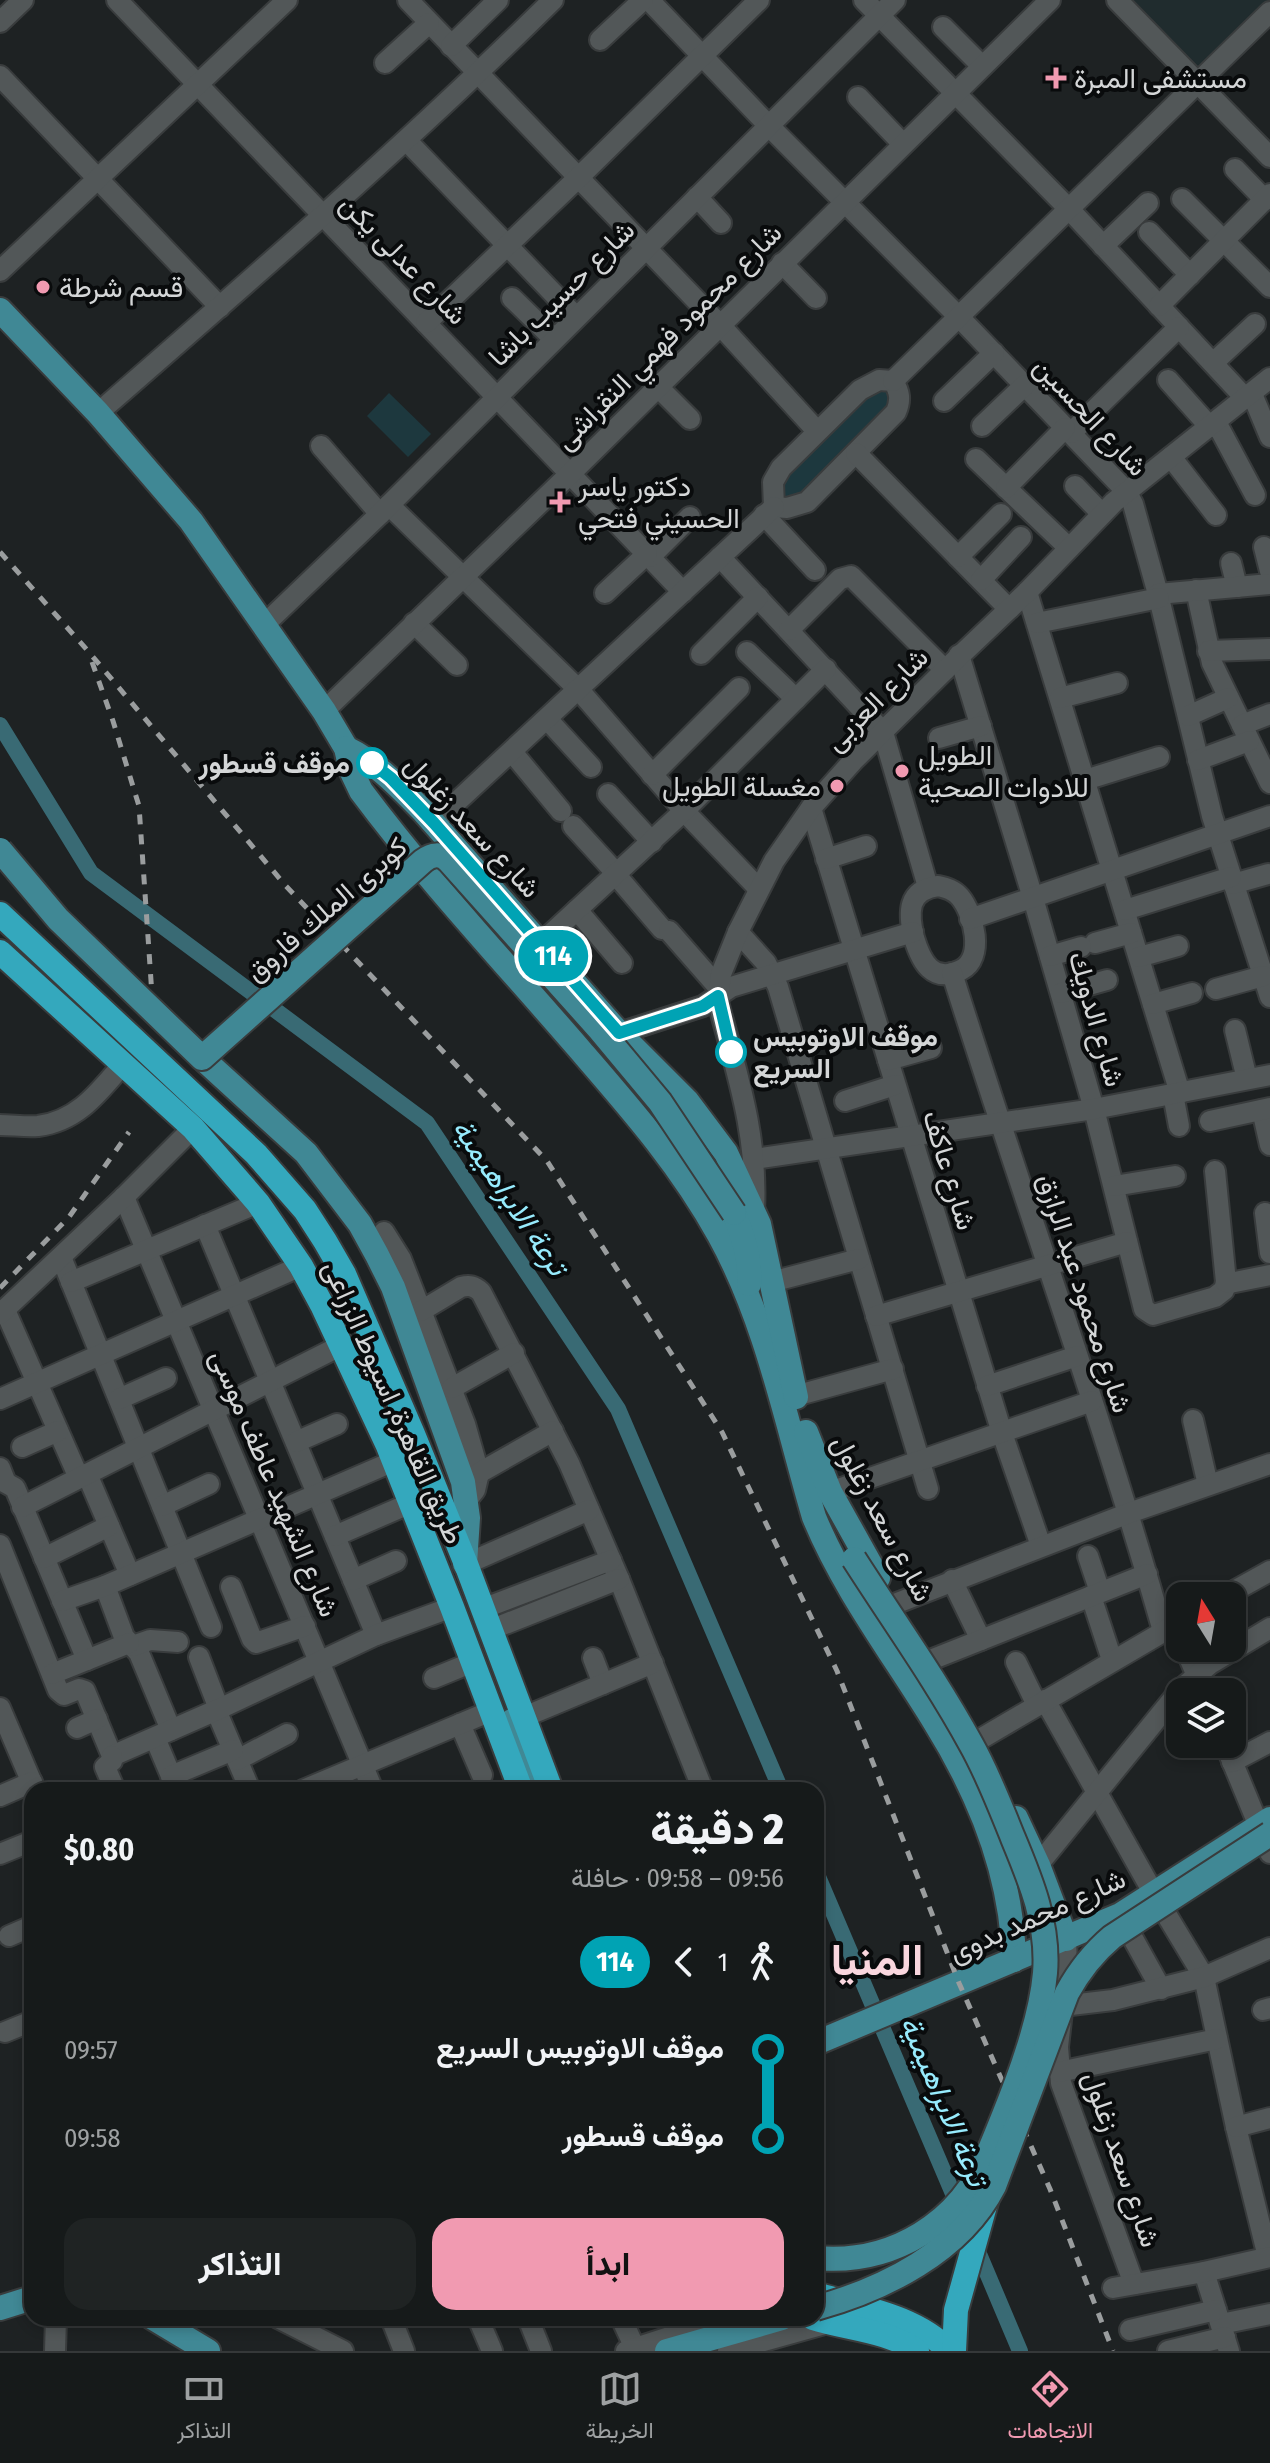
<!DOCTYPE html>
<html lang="ar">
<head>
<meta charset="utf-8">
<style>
	body { margin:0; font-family:"Fira Sans Condensed",Vazirmatn,sans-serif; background:#1f2323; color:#f1f3f6; direction:rtl; height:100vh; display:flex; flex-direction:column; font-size:30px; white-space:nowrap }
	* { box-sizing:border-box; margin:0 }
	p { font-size:26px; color:#9ea1a2 }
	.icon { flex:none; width:44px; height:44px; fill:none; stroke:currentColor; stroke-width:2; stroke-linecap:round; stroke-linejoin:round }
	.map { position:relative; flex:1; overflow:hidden; direction:ltr }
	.side { position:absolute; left:24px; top:1782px; width:800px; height:544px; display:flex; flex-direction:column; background:#161a1a; border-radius:24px; box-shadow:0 4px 12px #0003,0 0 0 2px #353839; direction:rtl }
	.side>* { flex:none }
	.badge { padding:0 16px; border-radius:26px; font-size:28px; line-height:52px }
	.needle { width:52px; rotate:349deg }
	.controls { position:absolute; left:1166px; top:1582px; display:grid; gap:16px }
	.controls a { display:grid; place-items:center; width:80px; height:80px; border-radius:16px; background:#161a1a; box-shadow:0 4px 12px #0003,0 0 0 2px #353839; font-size:40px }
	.map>.badge { position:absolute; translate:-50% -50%; box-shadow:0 0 0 4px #fff }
	.legs { display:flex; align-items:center; gap:12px; height:88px; padding:0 40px; font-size:26px }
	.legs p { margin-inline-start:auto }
	.headline { display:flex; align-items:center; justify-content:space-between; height:136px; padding:0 40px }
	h1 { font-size:44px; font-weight:800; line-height:60px }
	.cta { display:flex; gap:16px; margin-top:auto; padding:16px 40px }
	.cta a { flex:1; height:92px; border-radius:24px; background:#f19ab1; color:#111; font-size:32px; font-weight:800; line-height:92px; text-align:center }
	.cta a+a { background:#1f2323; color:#f1f3f6 }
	ul { padding:0 40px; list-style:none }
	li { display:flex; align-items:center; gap:28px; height:88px; font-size:30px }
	li i { display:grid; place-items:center; width:12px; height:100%; margin:0 10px; background:currentColor }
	li i::after { content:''; width:20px; height:20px; margin:-10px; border:6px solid; border-radius:50%; background:#161a1a }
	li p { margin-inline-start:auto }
	li:first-child i { background:linear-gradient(#0000 50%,currentColor 0) }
	li:last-child i { background:linear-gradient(currentColor 50%,#0000 0) }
	.menu { display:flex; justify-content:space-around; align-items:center; height:112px; border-top:2px solid #353839; background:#161a1a; font-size:22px; color:#9ea1a2 }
	.menu a { display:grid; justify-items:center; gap:4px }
	.menu .active { color:#f19ab1 }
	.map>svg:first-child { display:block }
	.built { fill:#202c2e }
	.green { fill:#1d383e }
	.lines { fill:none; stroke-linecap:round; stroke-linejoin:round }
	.canal { stroke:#396a74; stroke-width:16 }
	.minor-casing { stroke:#393c3d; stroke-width:24 }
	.major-casing { stroke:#393c3d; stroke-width:28 }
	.highway-casing { stroke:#393c3d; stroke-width:28 }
	.minor { stroke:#525758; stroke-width:20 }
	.major { stroke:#408895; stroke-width:24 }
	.highway { stroke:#34a8bd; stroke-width:24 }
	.rail { stroke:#9a9d9e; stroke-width:5; stroke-dasharray:10 10; stroke-linecap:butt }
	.major-bridge-casing { stroke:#393c3d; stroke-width:28; stroke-linecap:butt }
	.major-bridge { stroke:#408895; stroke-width:24 }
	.line-1-casing { stroke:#fff; stroke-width:18 }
	.line-1 { stroke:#00a3b4; stroke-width:12 }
	.poi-dot { fill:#f19ab1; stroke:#090b0c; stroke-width:3 }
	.stop-1-dot { fill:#fff; stroke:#00a3b4; stroke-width:4 }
	.labels { text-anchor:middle; stroke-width:8; stroke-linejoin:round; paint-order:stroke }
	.poi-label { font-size:28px; fill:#d4d6d7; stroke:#090b0c; text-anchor:start }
	.street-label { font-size:28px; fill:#d4d6d7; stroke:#090b0c }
	.stop-label { font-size:28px; font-weight:bold; fill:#d4d6d7; stroke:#090b0c; text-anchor:end }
	.water-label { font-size:30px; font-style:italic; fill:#97ebfd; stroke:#090b0c }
	.town-label { font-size:44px; font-weight:bold; fill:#f9d6de; stroke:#090b0c }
</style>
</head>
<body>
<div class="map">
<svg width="1270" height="2351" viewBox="0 0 1270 2351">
	<rect width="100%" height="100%" fill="#1e2223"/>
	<polygon class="built" points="1119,0 1270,0 1270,10 1198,81"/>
	<g class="green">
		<polygon points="890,386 894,405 804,498 777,503 780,478 870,387"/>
		<polygon points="389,393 431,434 408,457 367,416"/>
	</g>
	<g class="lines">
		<g class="canal">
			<polyline points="0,725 91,873 427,1123 618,1409 781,1790"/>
			<polyline points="816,1872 960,2210"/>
			<polyline points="974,2242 1020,2351"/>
		</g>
		<defs>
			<g id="minor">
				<polyline points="117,0 683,592"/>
				<polyline points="408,0 720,325 817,431"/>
				<polyline points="649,0 769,126 959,317 1126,491 1133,504 1158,594 1212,816 1270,997"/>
				<polyline points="864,0 1069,209 1246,399"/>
				<polyline points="1117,0 1270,157"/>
				<polyline points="0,22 23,0"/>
				<polyline points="943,27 982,66"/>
				<polyline points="600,40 643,0"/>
				<polyline points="451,46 498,0"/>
				<polyline points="385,63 429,23"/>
				<polyline points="0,76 220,307"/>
				<polyline points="858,97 902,143"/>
				<polyline points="407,141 576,317"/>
				<polyline points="1235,169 1265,200"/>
				<polyline points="697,197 721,223"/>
				<polyline points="1182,199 1270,287"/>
				<polyline points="1149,232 1190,275"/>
				<polyline points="1103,246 1148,203"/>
				<polyline points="782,263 816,298"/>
				<polyline points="0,271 287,0"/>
				<polyline points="512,298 554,339"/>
				<polyline points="1159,306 1270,194"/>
				<polyline points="426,323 578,178 759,0"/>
				<polyline points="1213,363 1255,324"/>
				<path d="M 879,380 L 893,381 C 900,392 901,400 896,412 L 807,502 L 787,508 L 774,507 L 773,482 L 781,468 L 860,390 Z"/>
				<polyline points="1168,380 1210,427"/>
				<polyline points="893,381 1270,12"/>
				<polyline points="658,387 690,419"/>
				<polyline points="1252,394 1270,437"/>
				<polyline points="944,401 994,353"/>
				<path d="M 98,413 C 253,278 407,144 553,0"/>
				<polyline points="1216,422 1255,495"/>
				<polyline points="982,426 1025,385"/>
				<polyline points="1071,433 1179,327"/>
				<polyline points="321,446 380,514"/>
				<polyline points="856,453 1009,609"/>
				<polyline points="1171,457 1216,515"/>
				<polyline points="976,459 1069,548"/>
				<polyline points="1075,486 1102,514"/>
				<polyline points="1006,488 1065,428"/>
				<polyline points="389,505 579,690 684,811 759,889"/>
				<polyline points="764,515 815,570"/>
				<polyline points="1264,547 1270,571"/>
				<polyline points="650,557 690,517"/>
				<polyline points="720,557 883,732 928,887"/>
				<polyline points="958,557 1001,514"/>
				<polyline points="1231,563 1237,587"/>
				<polyline points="981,580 1021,537"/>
				<polyline points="1196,590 1212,663 1270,783"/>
				<polyline points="1027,592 1180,1093"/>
				<polyline points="605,593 647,554"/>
				<polyline points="1158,594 1270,584"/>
				<polyline points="414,623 457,665"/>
				<polyline points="1037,623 1159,598"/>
				<polyline points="265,624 380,514 895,0"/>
				<polyline points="789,630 840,579 851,576 945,670"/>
				<polyline points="1208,651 1270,649"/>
				<polyline points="747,652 796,699"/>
				<polyline points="701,654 758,597"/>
				<polyline points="959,655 1033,898 1094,1109 1144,1309 1153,1315 1215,1297 1224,1290 1226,1282"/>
				<polyline points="1060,698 1117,683"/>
				<polyline points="324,711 571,473 1050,0"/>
				<polyline points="1188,716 1228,698"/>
				<polyline points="547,719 591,767"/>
				<polyline points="1242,725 1270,714"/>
				<polyline points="939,738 981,726"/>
				<polyline points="512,752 561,811"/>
				<polyline points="1198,760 1249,741"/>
				<polyline points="652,775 739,688"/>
				<polyline points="1085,780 1159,757"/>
				<polyline points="608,794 652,842"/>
				<polyline points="811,808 1002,1433 1041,1546"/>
				<polyline points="434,823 774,507"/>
				<polyline points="573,826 617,874"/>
				<polyline points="826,859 866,846"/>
				<polyline points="616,875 662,929"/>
				<polyline points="1233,884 1268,874"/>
				<path d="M 938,886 C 947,888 954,890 960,897 C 974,914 985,958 961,970 C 932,984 921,961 914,938 C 908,913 907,890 938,886 Z"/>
				<polyline points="577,910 622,963"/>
				<polyline points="1125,910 1231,877"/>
				<polyline points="970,919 1270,816"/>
				<polyline points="669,931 718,987"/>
				<polyline points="738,932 766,963 778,987 928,1489"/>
				<polyline points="541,943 684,811 826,669"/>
				<polyline points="1095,943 1131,933"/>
				<polyline points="1050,956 1081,947"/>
				<polyline points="1139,957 1178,946"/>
				<path d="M 952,973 C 1021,1193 1100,1410 1163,1631"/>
				<polyline points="1216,989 1263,976"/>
				<polyline points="1061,993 1107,980"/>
				<polyline points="1153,1004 1192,993"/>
				<polyline points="1235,1030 1247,1079"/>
				<polyline points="619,1033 703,1006 731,987 913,932"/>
				<polyline points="888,1060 931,1048"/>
				<polyline points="1173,1094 1179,1126"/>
				<polyline points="845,1101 895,1085"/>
				<polyline points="1262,1110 1270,1145"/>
				<polyline points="1210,1121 1270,1108"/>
				<path d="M 0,1125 C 12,1125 26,1127 38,1126 C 78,1121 99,1092 123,1064"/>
				<polyline points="755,1159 1094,1109 1270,1075"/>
				<polyline points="1215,1171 1226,1282 1230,1283 1270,1275"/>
				<polyline points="1114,1186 1175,1176"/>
				<polyline points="124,1197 373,1790"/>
				<path d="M 754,1211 C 758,1135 737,1074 718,1002 L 721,974 L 738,932 L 774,861 L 811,808 L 853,761 L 945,670 L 1027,592 L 1114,502 L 1270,378"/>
				<polyline points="1265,1213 1270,1253"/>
				<polyline points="205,1225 376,1635"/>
				<polyline points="384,1232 401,1259 465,1424 479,1473 475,1490 467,1500"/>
				<polyline points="61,1257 211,1627"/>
				<polyline points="71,1282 258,1203"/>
				<polyline points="771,1282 859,1259"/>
				<polyline points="5,1310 79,1478"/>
				<path d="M 421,1311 L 461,1287 C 470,1285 474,1286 481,1292 L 569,1463 L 619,1579 L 703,1790"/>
				<polyline points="0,1314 124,1197 193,1128"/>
				<polyline points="876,1316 1127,1242"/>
				<polyline points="987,1386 1077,1356"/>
				<polyline points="452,1388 514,1353"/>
				<polyline points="795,1396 893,1369"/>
				<polyline points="0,1399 301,1266"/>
				<polyline points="119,1399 166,1378"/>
				<polyline points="1193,1420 1208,1485"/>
				<polyline points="296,1442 337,1424"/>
				<polyline points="22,1447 58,1431"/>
				<polyline points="0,1468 6,1483 15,1488 87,1660"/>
				<polyline points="479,1473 553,1431"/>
				<polyline points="87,1474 130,1575"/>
				<polyline points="830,1492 1092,1401"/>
				<polyline points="162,1506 209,1484"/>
				<polyline points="22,1507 342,1345"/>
				<polyline points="335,1536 411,1503"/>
				<polyline points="0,1545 58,1690 64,1695 79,1689 85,1691 112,1756"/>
				<polyline points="1088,1556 1100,1592"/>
				<polyline points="44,1558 109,1526"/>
				<polyline points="466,1564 589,1510"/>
				<polyline points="353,1580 396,1561"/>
				<polyline points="952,1580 981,1640"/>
				<polyline points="105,1586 124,1637 139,1653 171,1730"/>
				<polyline points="231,1587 252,1639 256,1643 305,1626"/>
				<polyline points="1091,1596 1112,1660"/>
				<polyline points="1225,1596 1270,1571"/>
				<polyline points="62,1601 105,1586 394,1461"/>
				<polyline points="892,1605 1129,1513 1270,1464"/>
				<polyline points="482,1609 611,1560"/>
				<polyline points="490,1630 619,1579"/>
				<polyline points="133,1646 150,1640 178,1642"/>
				<polyline points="1185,1648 1204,1692"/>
				<polyline points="199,1657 219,1709"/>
				<polyline points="593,1658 603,1684"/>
				<polyline points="928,1661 1147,1574"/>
				<polyline points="1016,1662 1037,1705"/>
				<polyline points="52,1674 129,1643"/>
				<polyline points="434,1678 473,1662"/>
				<polyline points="1045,1700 1154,1894 1204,1977 1236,2127 1268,2257"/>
				<polyline points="0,1708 35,1790"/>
				<polyline points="216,1710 250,1790"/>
				<polyline points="524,1717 653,1663"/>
				<polyline points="460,1724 482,1775"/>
				<polyline points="77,1728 97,1719"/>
				<polyline points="155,1738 177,1790"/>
				<polyline points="977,1741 1180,1622"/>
				<polyline points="1225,1744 1270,1853"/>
				<polyline points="112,1756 219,1709 376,1635 452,1607"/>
				<polyline points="112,1756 112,1761 105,1767 115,1790"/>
				<polyline points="237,1760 287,1734"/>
				<polyline points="1232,1762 1270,1742"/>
				<polyline points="171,1776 233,1750"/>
				<polyline points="303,1790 491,1711"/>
				<polyline points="0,1796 32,1782"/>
				<polyline points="0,1854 32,1841"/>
				<polyline points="1038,1865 1181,1689 1210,1664 1270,1628"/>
				<polyline points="1120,1915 1161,1989"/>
				<polyline points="9,1936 32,1926"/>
				<polyline points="1066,1939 1067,1966 1058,2047 1061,2083 1134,2284"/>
				<polyline points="1062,2006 1113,2000 1204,1977 1270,1948"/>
				<polyline points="1263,2010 1270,2008"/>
				<polyline points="5,2032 32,2021"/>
				<polyline points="1059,2072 1217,2039"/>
				<polyline points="1236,2127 1270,2118"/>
				<polyline points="1204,2272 1229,2351"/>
				<polyline points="1113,2288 1204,2272 1270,2257"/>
				<polyline points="278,2318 343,2351"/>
				<polyline points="391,2318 404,2351"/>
				<polyline points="478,2318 492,2351"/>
				<polyline points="528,2318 541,2351"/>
				<polyline points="621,2318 635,2348"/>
				<polyline points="1221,2324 1270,2314"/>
				<polyline points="1130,2330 1216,2310"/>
				<polyline points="55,2351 56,2318"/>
				<polyline points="626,2351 728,2318"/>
				<polyline points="728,2351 828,2323"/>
				<polyline points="1168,2351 1225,2337"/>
			</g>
			<g id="major">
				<path d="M 0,310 L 98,413 L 191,521 L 324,711 L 346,748 L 351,770 L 361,791 C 429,882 507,965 581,1051 C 632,1110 681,1166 719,1235 C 767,1322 786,1422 814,1517 C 844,1590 893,1654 934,1721 C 979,1793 1012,1875 1014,1960"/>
				<path d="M 346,748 C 377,763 399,787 423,811 L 619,1033 L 687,1101 L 726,1153 L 759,1224 L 796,1397"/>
				<polyline points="202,1058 306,1153 360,1224 377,1255 393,1287 463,1482 468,1518 465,1564"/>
				<path d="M 734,1213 C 743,1237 751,1259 749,1284"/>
				<polyline points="806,1432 830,1492 878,1578"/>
				<polyline points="512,1721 538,1790"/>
				<polyline points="1016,1818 1038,1865 1066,1939"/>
				<polyline points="816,2043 1120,1915 1270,1819"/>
				<polyline points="0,2308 32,2298"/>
				<polyline points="153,2318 208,2351"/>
				<polyline points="667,2351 782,2318"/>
			</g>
			<g id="highway">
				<polyline points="0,914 256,1154 305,1210 325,1241 344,1274 413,1434 466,1564 551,1790"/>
				<polyline points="0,952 193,1128 258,1203 301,1266 322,1305 388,1446 452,1607 521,1790"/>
				<path d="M 816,2294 C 861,2308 916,2316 949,2351"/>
				<path d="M 813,2318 C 848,2329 887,2330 917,2351"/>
				<polyline points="954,2351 956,2310 986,2202"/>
			</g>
		</defs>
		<use href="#minor" class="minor-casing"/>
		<use href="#major" class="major-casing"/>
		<use href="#highway" class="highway-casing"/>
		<use href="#minor" class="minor"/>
		<use href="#major" class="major"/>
		<use href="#highway" class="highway"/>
		<g class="rail">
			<polyline points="0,552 88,651 285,885 547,1161 722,1432 837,1671 959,1983 1050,2189 1113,2351"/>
			<polyline points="92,662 113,721 139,806 152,995"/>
			<polyline points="0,1288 69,1217 129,1132"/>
		</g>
		<defs>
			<g id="major-bridge">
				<path d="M 0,850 L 58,919 L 202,1058 L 423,861 C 432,854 441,853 449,861 L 600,1030 L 660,1102 L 734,1213"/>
				<path d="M 816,2258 C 892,2265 961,2223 989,2152 C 1011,2099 1040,2029 1045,1973 C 1049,1925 1031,1881 1013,1838 C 1000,1806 988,1774 971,1744 C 936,1680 893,1620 854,1559"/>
				<path d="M 816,2308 C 884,2289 960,2252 994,2186 L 1067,1993 C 1079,1971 1093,1953 1112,1937 L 1270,1834"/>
			</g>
		</defs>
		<use href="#major-bridge" class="major-bridge-casing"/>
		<use href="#major-bridge" class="major-bridge"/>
	</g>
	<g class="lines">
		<defs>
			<polyline id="line-1" points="372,763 391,778 434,823 619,1033 703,1006 718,996 731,1052"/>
		</defs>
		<use href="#line-1" class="line-1-casing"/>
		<use href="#line-1" class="line-1"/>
	</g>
	<g class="poi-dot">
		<path d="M1052 66h8v8h8v8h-8v8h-8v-8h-8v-8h8z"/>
		<circle cx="43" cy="287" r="8"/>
		<path d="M556 490h8v8h8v8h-8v8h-8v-8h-8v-8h8z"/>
		<circle cx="902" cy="771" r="8"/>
		<circle cx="837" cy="786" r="8"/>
	</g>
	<g class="stop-1-dot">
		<circle cx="372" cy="763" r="14"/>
		<circle cx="731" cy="1052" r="14"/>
	</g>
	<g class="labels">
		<g class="poi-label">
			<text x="1074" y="88">مستشفى المبرة</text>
			<text x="59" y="297">قسم شرطة</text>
			<text x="578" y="496">دكتور ياسر<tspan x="578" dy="32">الحسيني فتحي</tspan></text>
			<text x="918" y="765">الطويل<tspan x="918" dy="32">للادوات الصحية</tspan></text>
			<text x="821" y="796" text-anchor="end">مغسلة الطويل</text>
		</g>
		<g class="street-label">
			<text transform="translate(404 259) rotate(46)" y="10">شارع عدلى يكن</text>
			<text transform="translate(561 293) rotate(-45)" y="10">شارع حسيب باشا</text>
			<text transform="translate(668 336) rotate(-45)" y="10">شارع محمود فهمي النقراشى</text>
			<text transform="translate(1091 416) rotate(47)" y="10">شارع الحسين</text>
			<text transform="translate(876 699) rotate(-45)" y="10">شارع العزبى</text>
			<text transform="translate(473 826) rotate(47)" y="10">شارع سعد زغلول</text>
			<text transform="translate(326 909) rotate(-41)" y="10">كوبرى الملك فاروق</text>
			<text transform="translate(1097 1019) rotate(74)" y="10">شارع الدويك</text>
			<text transform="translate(950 1170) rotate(73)" y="10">شارع عاكف</text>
			<text transform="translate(1085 1293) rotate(72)" y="10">شارع محمود عبد الرازق</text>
			<text transform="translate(394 1402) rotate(66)" y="10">طريق القاهرة, اسيوط الزراعى</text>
			<text transform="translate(275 1483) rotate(67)" y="10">شارع الشهيد عاطف موسى</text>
			<text transform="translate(883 1518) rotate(62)" y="10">شارع سعد زغلول</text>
			<text transform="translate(1037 1915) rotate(-24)" y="10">شارع محمد بدوى</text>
			<text transform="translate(1122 2159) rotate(71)" y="10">شارع سعد زغلول</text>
		</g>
		<g class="stop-label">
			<text x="350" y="773">موقف قسطور</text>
			<text x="753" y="1046" text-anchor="start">موقف الاوتوبيس<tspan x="753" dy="32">السريع</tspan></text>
		</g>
		<g class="water-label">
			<text transform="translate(510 1197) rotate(56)" y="10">ترعة الابراهيمية</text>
			<text transform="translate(944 2101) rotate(67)" y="10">ترعة الابراهيمية</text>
		</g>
		<g class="town-label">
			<text x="877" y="1975">المنيا</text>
		</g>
	</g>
</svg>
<div class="controls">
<a><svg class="needle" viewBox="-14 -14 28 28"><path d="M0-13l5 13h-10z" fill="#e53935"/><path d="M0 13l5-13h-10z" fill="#9ea1a2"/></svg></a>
<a><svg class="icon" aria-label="layers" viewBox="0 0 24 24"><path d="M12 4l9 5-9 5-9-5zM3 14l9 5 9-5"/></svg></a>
</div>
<b class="badge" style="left:553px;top:956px;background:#00a3b4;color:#fff">114</b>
<section class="side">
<div class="headline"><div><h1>2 دقيقة</h1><p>09:56 – 09:58 · حافلة</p></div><b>$0.80</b></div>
<div class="legs"><svg class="icon" aria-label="walk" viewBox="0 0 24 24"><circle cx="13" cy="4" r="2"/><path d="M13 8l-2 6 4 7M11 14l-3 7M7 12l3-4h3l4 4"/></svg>1<svg class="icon" aria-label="back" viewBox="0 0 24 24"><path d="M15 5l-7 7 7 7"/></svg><b class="badge" style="background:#00a3b4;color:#fff">114</b></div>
<ul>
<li><i style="color:#00a3b4"></i><b>موقف الاوتوبيس السريع</b><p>09:57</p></li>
<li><i style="color:#00a3b4"></i><b>موقف قسطور</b><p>09:58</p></li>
</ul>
<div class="cta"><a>ابدأ</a><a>التذاكر</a></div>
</section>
</div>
<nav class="menu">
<a class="active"><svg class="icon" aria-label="directions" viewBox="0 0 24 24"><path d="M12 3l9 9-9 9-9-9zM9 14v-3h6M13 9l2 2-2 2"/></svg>الاتجاهات</a>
<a><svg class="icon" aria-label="map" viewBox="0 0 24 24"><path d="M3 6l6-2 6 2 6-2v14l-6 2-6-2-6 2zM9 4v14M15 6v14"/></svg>الخريطة</a>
<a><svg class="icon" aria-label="tickets" viewBox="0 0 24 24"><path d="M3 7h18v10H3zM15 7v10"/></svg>التذاكر</a>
</nav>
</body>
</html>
